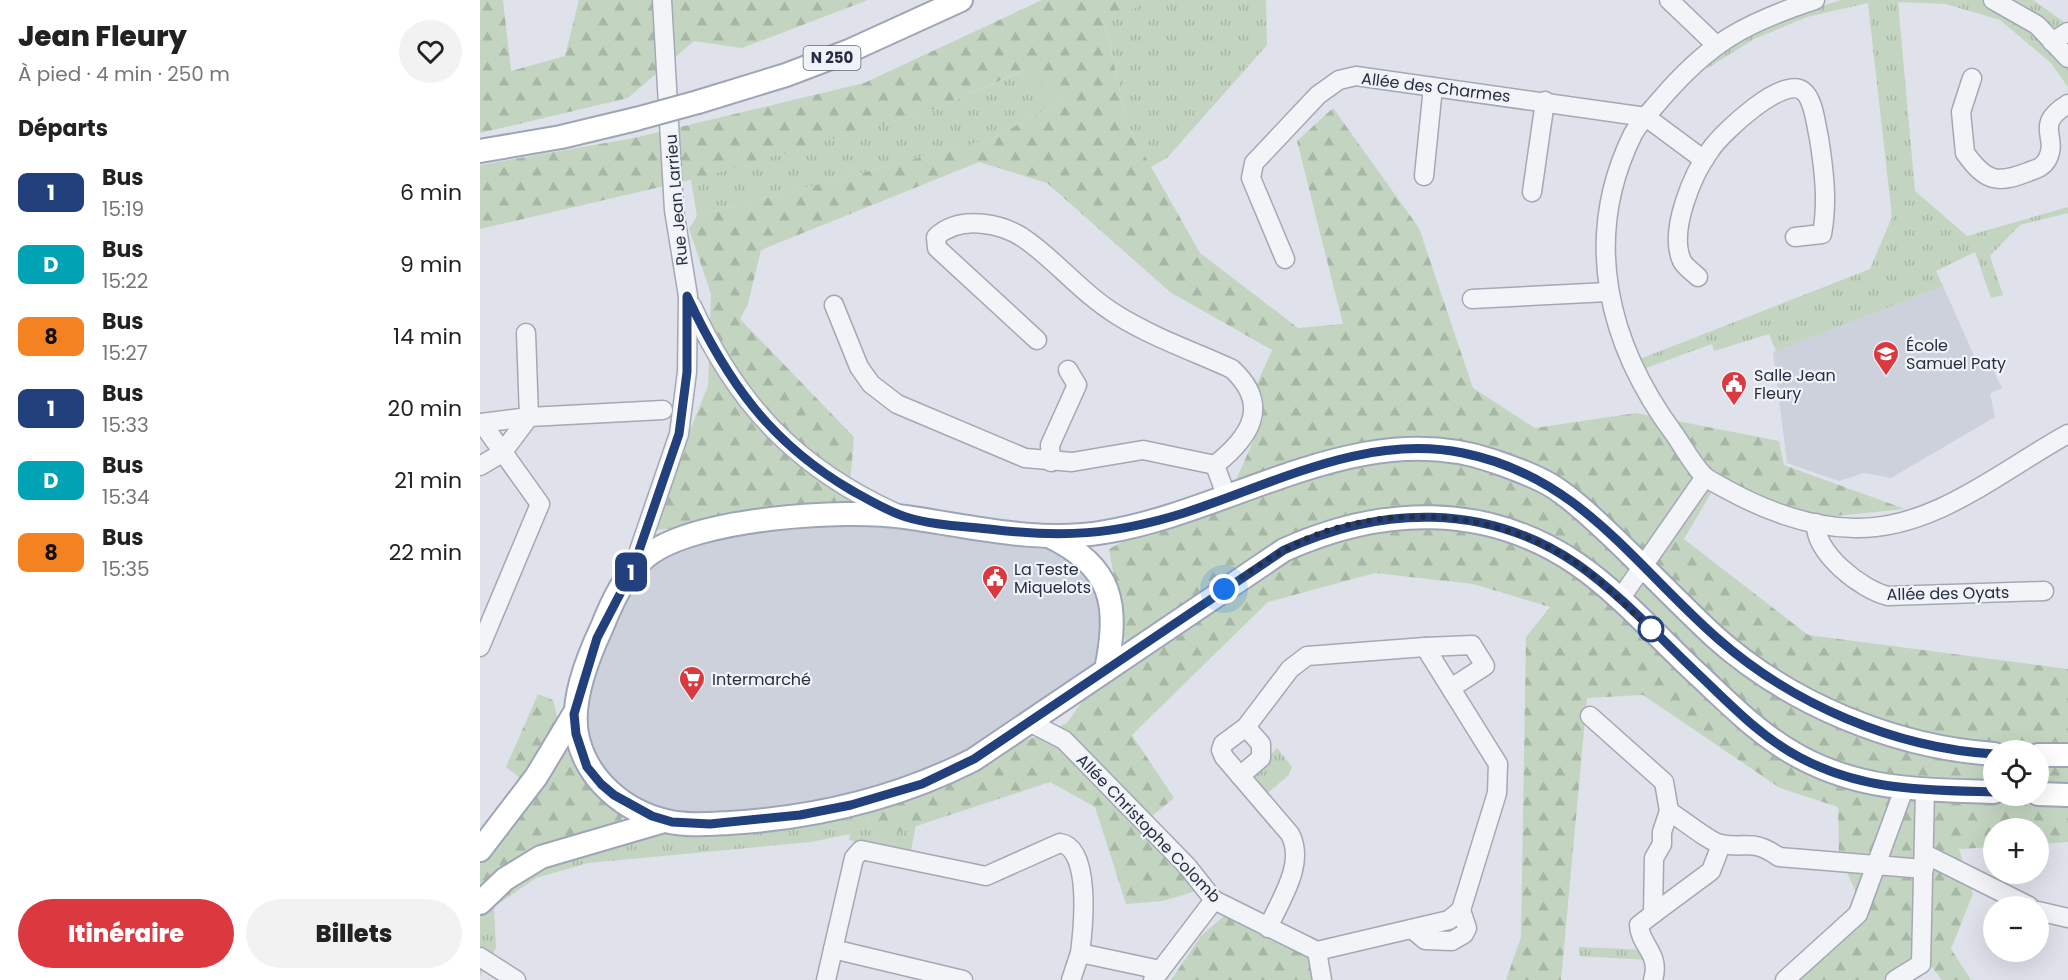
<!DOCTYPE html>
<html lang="fr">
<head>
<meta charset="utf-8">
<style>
	body { margin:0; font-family:Poppins,sans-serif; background:#f2f2f2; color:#222; height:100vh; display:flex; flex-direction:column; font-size:22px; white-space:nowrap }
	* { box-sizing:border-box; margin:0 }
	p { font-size:20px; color:#767676 }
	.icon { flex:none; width:33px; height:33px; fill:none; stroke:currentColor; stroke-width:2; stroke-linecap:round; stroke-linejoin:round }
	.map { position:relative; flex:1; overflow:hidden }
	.sheet { display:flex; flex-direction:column; background:#fff; width:480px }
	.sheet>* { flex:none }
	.badge { padding:0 12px; border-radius:9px; font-size:21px; line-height:39px }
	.tools { position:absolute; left:1503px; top:740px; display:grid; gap:12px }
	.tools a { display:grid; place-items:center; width:66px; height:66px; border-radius:50%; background:#fff; box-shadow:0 6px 24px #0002; font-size:30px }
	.you { position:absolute; width:30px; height:30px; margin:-15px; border:4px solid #fff; border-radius:50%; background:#1a73e8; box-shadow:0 0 0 9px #1a73e833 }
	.map>.badge { position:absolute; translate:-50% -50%; box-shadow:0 0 0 3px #fff }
	h2 { padding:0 18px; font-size:22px; line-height:54px }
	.round { display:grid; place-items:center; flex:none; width:63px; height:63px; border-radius:32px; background:#f2f2f2 }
	.overview { display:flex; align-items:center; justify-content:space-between; height:102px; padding:0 18px }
	h1 { font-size:28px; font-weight:800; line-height:45px }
	.cta { display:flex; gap:12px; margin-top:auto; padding:12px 18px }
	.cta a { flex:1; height:69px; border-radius:36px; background:#db393f; color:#fff; font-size:24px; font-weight:800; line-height:69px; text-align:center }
	.cta a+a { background:#f2f2f2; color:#222 }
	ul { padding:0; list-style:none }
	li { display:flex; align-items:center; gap:18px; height:72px; padding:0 18px }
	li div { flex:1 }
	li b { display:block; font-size:22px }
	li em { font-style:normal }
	li .badge { min-width:66px; font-weight:700; text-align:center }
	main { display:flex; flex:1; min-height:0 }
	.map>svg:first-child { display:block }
	.built { fill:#cdd1dc }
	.grass { fill:url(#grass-tufts) }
	.forest { fill:url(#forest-firs); fill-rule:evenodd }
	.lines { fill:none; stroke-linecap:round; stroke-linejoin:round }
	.minor-casing { stroke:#a4a8b5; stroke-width:21 }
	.major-casing { stroke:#9da5b7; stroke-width:26 }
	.minor { stroke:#f3f4f8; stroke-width:18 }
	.major { stroke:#fff; stroke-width:22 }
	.major-bridge-casing { stroke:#9da5b7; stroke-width:26; stroke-linecap:butt }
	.major-bridge { stroke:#fff; stroke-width:22 }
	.line-casing { stroke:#fff; stroke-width:14 }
	.line { stroke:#22407c; stroke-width:9 }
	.walk { stroke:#262e43; stroke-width:6; stroke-dasharray:0 10.8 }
	.stop-dot { fill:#fff; stroke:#22407c; stroke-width:3 }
	.labels { text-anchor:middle; stroke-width:4.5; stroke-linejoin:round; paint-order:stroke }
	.shield { fill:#eff2f7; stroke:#626979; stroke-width:1.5 }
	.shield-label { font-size:15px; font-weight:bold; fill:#262e43 }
	.street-label { font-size:16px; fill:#262e43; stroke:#eff2f7 }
	.poi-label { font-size:16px; fill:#262e43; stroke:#eff2f7; text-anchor:start }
</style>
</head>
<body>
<main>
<section class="sheet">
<div class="overview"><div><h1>Jean Fleury</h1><p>À pied · 4 min · 250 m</p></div><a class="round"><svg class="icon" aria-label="heart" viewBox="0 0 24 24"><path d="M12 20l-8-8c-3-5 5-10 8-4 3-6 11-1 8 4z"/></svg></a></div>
<h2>Départs</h2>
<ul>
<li><span class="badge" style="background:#22407c;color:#fff">1</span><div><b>Bus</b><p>15:19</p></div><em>6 min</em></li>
<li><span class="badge" style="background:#00a3b4;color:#fff">D</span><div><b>Bus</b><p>15:22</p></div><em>9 min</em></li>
<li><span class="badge" style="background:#f58220;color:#111">8</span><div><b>Bus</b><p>15:27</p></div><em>14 min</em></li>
<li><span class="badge" style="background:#22407c;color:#fff">1</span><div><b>Bus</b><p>15:33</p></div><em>20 min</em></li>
<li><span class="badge" style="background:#00a3b4;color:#fff">D</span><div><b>Bus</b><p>15:34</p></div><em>21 min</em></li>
<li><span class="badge" style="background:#f58220;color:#111">8</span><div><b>Bus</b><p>15:35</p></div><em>22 min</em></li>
</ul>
<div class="cta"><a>Itinéraire</a><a>Billets</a></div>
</section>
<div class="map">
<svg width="1588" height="980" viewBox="0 0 1588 980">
	<defs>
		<pattern id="grass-tufts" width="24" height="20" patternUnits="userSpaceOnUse" patternTransform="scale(1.5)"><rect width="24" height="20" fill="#c3d5c0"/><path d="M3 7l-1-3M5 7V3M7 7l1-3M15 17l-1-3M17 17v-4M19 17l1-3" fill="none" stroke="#a7b7a6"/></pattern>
		<pattern id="forest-firs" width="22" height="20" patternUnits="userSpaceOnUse" patternTransform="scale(1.5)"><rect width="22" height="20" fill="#c3d5c0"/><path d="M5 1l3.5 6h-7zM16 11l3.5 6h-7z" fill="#a7b7a6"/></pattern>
	</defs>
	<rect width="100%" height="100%" fill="#dfe2ea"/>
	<g class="built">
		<polygon points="1463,286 1495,358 1511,365 1522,388 1510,394 1515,417 1411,478 1384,473 1359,481 1307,463 1293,352"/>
		<polygon points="336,525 412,527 571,549 586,555 613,581 622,618 618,653 611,668 597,681 476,757 439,773 356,799 243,814 193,813 148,795 134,784 110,752 105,730 108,698 117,664 144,597 170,565 186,552 233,537"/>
	</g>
	<g class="grass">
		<polygon points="669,0 786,0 787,45 687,158 671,167 648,126 625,23"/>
		<path d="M 1361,0 L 1553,0 L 1584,22 L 1588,26 L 1588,87 L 1571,63 L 1520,20 L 1466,4 L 1418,2 L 1435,191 L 1487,236 L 1588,207 L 1588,213 L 1540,225 L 1510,256 L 1523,295 L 1511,298 L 1495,252 L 1456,271 L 1463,286 L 1296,351 L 1289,334 L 1234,351 L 1232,344 L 1163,369 L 1160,359 L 1390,269 L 1412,217 L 1388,3 L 1327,17 L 1274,39 L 1228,68 L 1227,63 C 1268,30 1312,16 1361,0 Z"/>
		<polygon points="547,69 580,102 511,139 217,216 211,180 455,109"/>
		<polygon points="797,748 812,767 808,776 785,795 769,777"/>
		<polygon points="371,814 385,814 397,839 436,825 430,855 369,840 370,834 331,842 108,863 56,878 14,907 16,948 0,976 0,900 70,861 135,842 211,830 242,835 325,826"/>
		<polygon points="1099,947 1167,950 1169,960 1099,956"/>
	</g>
	<g class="forest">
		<polygon points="0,0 23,0 31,71 85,56 99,0 388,0 262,48 214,41 148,98 0,133"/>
		<path d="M 562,0 L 669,0 L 625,24 L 648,126 L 720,253 L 818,328 L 863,324 L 817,141 L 853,108 L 939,228 L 993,388 L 1055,428 L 1156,413 L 1299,441 L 1304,465 L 1425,509 L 1346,517 L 1233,490 L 1204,539 L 1328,635 L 1588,669 L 1588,842 L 1559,844 L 1558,828 L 1514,828 L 1513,847 L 1479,849 L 1493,894 L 1471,949 L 1491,980 L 1462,980 L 1451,966 L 1426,980 L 1307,980 L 1388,917 L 1359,856 L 1358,807 L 1300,788 L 1163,695 L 1107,698 L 1081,980 L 1026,980 L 1041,937 L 1046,637 L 1070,607 L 993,584 L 895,573 L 788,602 L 652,735 L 694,798 L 672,816 L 719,890 L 683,901 L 646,904 L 615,807 L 570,782 L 397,839 L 385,814 L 473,780 L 540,743 L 587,723 L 645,641 L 629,549 L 756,480 L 783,419 L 776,386 L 792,350 L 690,292 L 567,183 L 499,162 L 281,250 L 268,304 L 260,319 L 374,437 L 368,509 L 169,531 L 228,386 L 231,294 L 209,229 L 217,216 L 511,139 L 580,102 L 546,69 L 455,109 L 227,176 L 0,229 L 0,165 L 154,138 L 384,83 ZM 1514,750 L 1558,750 L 1558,795 L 1514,795 Z"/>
		<polygon points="58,694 73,700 83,741 99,775 143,814 135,842 70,861 0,900 0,857 56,791 26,767"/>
		<polygon points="745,915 832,951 845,980 691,980 721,936"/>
	</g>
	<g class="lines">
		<defs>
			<g id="minor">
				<polyline points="1189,0 1235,44"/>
				<path d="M 1335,0 C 1265,23 1230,42 1181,99 C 1172,110 1160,121 1153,134 C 1101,239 1128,345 1195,435 C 1204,448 1213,465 1224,476 C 1230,481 1239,485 1246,489 C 1286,511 1328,527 1374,528 C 1454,530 1522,470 1588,434"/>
				<polyline points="1513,0 1557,25 1588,58"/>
				<polyline points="1572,42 1588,32"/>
				<path d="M 1492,78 L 1481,112 L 1485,153 C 1506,182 1517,184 1548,172 C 1556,169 1562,168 1567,160 C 1580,136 1552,126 1588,104"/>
				<polyline points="944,176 953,87"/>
				<polyline points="1052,192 1065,101"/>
				<polyline points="805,259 771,178 774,163 838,95 859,80 876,76 1166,117 1224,160"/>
				<path d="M 1218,277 C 1213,272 1205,267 1202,261 C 1188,231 1213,173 1231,149 C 1242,133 1303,75 1323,91 C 1334,99 1336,126 1339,138 C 1344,170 1348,202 1342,234 L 1315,237"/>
				<polyline points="992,299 1128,292"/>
				<polyline points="354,305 379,367 391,384 417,404 545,458 592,462 663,450 735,465"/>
				<path d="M 212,306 C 257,405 317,468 416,513"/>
				<polyline points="46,333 49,417"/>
				<path d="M 557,340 L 457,248 L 456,237 C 480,214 525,223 549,242 C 580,265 603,294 637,315 C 672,337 715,352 752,369 C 792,406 769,438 735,465 L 747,498"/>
				<polyline points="0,423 49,417 183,410"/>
				<polyline points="571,462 570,445 597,385 588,370"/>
				<polyline points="0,466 22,453 49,417"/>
				<path d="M 1336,523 C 1334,553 1382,590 1408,596 L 1564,591"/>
				<polyline points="152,571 199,434 207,372 208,296 194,210 182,0"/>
				<polyline points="1140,599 1225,477"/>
				<polyline points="0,647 60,504 2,423"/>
				<polyline points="945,647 992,645 1005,666 971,688"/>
				<path d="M 1110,716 L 1184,782 L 1189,811 C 1200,818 1231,843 1241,844 C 1269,849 1271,838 1299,857 L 1444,869"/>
				<path d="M 551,723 L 584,740 L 707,866 L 734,900 L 837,951 L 969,920 L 981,910 L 1017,793 L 1018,764 L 945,647 L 827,656 L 810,669 L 766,727 L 743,744 L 741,750 L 744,757 L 810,834 C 826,864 800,900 788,928"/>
				<polyline points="760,776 781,758 781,744 766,727"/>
				<polyline points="1445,854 1549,906"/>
				<polyline points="1558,911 1588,918"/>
				<polyline points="1173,914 1231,871 1241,845"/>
				<polyline points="932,929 945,940 972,941 984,934 987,928 981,910"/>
				<polyline points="353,949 483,980"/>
				<polyline points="837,951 842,980"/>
				<polyline points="0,957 36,980"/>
				<path d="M 346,980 L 374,858 L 381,850 L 506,876 L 580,843 C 612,848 603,930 600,953 L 680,970"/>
				<polyline points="591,980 600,953"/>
				<polyline points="673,980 734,900"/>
				<path d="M 1173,980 C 1181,953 1160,946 1159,925 L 1173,914 L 1174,858 L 1182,844 L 1182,832 L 1189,811"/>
				<polyline points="1305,980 1378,914 1424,789"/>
				<polyline points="1415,980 1441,964 1445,790"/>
			</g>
			<g id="major">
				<polyline points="218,102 306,75 369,51 481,0"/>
				<polyline points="0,151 81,137 156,119"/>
				<path d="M 569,536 C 634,567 639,605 626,670"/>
				<path d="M 1514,754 C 1414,747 1310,704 1235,637 C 1196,601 1160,562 1121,526 C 1106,512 1090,497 1072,486 C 1054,475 1033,468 1013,461 C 881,415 753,511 625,532 C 559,544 490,526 425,517 C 365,508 214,518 167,556 C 145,573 132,602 122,627 C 107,659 89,704 98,739 C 108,780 144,811 186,821 C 206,826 229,824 249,823 C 334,818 418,798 493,760 L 804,550 C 901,506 1006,502 1097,564 C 1139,593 1174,633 1211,668 C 1245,699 1278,735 1320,757 C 1383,791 1444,790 1514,792"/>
				<polyline points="1558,755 1588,755"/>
				<polyline points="1558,794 1588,795"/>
				<polyline points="0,850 56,777 94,714"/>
				<polyline points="0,903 25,879 61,857 184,821"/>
			</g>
		</defs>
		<use href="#minor" class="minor-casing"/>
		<use href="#major" class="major-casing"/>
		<use href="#minor" class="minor"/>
		<use href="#major" class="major"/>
		<defs>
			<polyline id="major-bridge" points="156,119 218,102"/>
		</defs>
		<use href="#major-bridge" class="major-bridge-casing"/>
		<use href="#major-bridge" class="major-bridge"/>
	</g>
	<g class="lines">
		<defs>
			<path id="line" d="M 1514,754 C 1414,748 1312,704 1237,638 C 1154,565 1099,476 983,453 C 886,433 794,484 704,513 C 633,535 582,538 509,529 C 481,526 452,525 426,517 C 407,511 389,500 371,490 C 289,442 247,381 207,296 L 207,372 L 199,434 L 152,571 L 117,638 L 94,714 L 96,734 L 107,767 L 121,784 L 134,795 L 172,816 L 192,822 L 230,824 L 320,815 L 371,805 L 442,784 L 494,759 L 804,550 C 900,506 1006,502 1097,564 C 1140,594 1177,635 1215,671 C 1247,701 1279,736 1319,757 C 1382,791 1444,790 1514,792"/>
		</defs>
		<use href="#line" class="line-casing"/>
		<use href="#line" class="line"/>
		<path class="walk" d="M 744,589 C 774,569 804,547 838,534 C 924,503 1020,514 1096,563 C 1124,582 1146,607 1171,629"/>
	</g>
	<defs>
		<symbol id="school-pin" viewBox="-11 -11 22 30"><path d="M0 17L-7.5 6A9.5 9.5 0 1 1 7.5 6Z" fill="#db393f" stroke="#eff2f7"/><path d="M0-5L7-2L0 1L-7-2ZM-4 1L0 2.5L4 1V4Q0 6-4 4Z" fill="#fff"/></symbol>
		<symbol id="civic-pin" viewBox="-11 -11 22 30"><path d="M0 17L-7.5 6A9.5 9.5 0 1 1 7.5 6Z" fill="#db393f" stroke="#eff2f7"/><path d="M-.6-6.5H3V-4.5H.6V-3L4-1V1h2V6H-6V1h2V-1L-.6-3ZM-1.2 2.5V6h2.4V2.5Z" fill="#fff"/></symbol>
		<symbol id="supermarket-pin" viewBox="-11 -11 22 30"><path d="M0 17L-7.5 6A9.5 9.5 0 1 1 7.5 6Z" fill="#db393f" stroke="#eff2f7"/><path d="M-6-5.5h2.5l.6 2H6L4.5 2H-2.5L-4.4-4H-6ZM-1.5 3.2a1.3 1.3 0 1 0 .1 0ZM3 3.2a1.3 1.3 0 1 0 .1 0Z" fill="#fff"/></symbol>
	</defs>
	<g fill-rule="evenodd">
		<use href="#school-pin" x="1391" y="339" width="30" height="40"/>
		<use href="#civic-pin" x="1239" y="369" width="30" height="40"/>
		<use href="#civic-pin" x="500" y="563" width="30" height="40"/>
		<use href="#supermarket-pin" x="197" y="664" width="30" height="40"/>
	</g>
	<circle class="stop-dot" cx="1171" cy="629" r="12"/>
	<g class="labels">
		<rect class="shield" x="323.5" y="46" width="57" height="24" rx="4.5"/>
		<g class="shield-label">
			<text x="352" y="63">N 250</text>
		</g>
		<g class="street-label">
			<text transform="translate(956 87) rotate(7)" y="6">Allée des Charmes</text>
			<text transform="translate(196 200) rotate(-95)" y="6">Rue Jean Larrieu</text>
			<text transform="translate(1468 593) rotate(-1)" y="6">Allée des Oyats</text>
			<text transform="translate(669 828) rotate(46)" y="6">Allée Christophe Colomb</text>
		</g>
		<g class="poi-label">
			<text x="1426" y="351">École<tspan x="1426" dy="18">Samuel Paty</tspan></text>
			<text x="1274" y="381">Salle Jean<tspan x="1274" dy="18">Fleury</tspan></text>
			<text x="534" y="575">La Teste<tspan x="534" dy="18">Miquelots</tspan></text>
			<text x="232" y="685">Intermarché</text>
		</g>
	</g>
</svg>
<div class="tools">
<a><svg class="icon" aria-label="locate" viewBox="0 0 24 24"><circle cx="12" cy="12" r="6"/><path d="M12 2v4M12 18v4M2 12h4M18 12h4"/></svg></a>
<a>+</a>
<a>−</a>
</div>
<div class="you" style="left:744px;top:589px"></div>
<b class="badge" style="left:151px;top:572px;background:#22407c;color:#fff">1</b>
</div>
</main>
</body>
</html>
